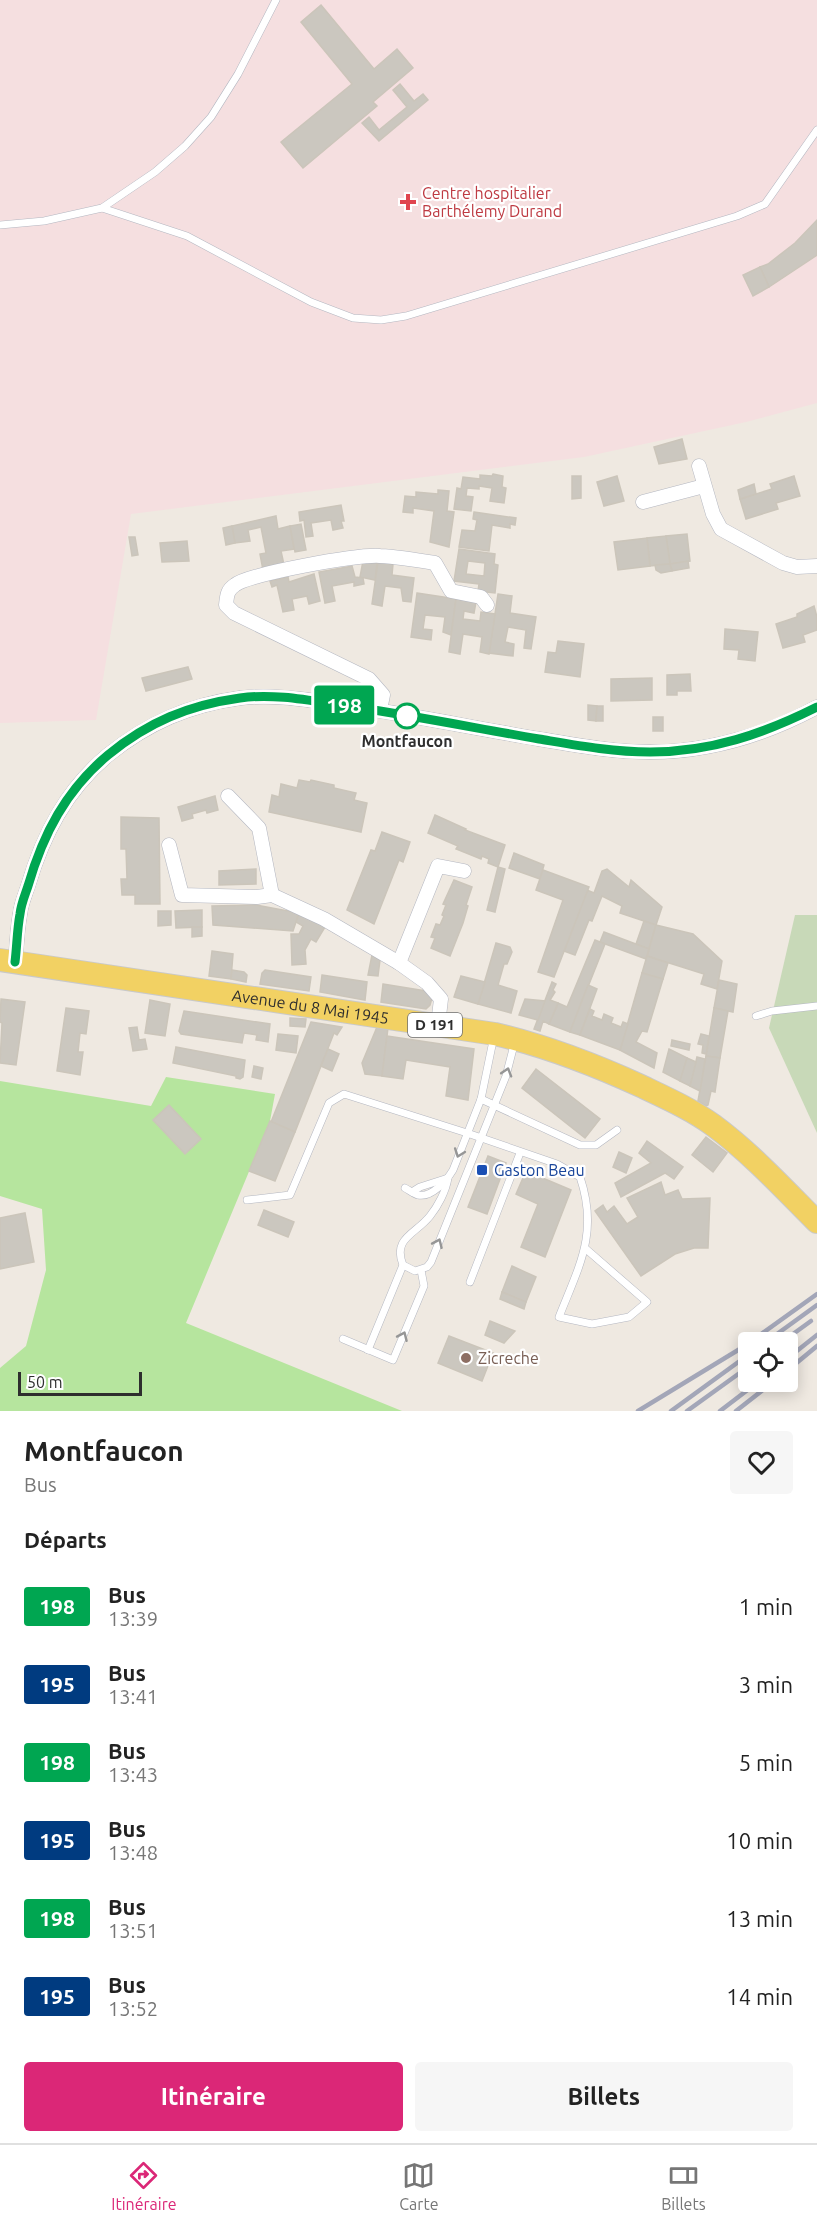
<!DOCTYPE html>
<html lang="fr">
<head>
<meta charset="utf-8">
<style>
	body { margin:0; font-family:Ubuntu,sans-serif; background:#f6f6f6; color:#222; height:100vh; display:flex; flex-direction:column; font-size:22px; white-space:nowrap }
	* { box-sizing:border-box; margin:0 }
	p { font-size:20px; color:#767676 }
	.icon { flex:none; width:33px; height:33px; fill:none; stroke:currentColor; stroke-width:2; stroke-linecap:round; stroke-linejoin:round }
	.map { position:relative; height:1411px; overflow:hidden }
	.drawer { display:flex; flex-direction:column; background:#fff; flex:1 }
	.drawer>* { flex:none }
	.badge { padding:0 12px; border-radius:4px; font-size:21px; line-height:39px }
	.buttons { position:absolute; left:738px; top:1332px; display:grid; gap:12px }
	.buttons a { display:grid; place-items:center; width:60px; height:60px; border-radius:6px; background:#fff; box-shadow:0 3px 15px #0003; font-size:30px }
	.scale { position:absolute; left:18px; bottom:15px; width:124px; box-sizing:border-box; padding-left:6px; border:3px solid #2e2e2e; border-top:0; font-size:16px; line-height:21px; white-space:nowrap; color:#2e2e2e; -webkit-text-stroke:4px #fff; paint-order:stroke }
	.map>.badge { position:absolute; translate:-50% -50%; box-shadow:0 0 0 3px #fff }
	h2 { padding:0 24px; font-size:22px; line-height:54px }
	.round { display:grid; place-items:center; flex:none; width:63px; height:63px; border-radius:6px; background:#f6f6f6 }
	.headline { display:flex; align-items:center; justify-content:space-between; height:102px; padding:0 24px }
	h1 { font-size:28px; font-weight:700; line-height:45px }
	.cta { display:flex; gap:12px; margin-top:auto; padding:12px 24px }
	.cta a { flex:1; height:69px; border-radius:6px; background:#db2777; color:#fff; font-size:24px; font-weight:700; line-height:69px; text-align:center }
	.cta a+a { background:#f6f6f6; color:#222 }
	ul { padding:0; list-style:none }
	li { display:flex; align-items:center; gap:18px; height:78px; padding:0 24px }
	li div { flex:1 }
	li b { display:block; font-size:22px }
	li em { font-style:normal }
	li .badge { min-width:66px; font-weight:700; text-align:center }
	.dock { display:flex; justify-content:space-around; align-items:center; height:84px; border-top:2px solid #e0e0e0; background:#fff; font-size:16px; color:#767676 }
	.dock a { display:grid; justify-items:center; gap:3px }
	.dock .on { color:#db2777 }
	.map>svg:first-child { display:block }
	.medical { fill:#f5dfe0 }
	.green { fill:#b6e59e }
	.cemetery { fill:#c8d9b8 }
	.building { fill:#cbc7bf; stroke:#cbc5ba; stroke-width:1.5; fill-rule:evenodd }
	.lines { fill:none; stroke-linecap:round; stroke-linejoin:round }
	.lane-casing { stroke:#b4b7c1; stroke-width:8 }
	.street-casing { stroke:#b4b7c1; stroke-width:15 }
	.primary-casing { stroke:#c9c9c9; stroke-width:24 }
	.lane { stroke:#fff; stroke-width:7 }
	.street { stroke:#fff; stroke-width:14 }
	.primary { stroke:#f2d163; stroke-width:22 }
	.rail { stroke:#a3a6b8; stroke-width:4.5 }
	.oneway { stroke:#969696 }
	.line-casing { stroke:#fff; stroke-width:14 }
	.line { stroke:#00a651; stroke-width:9 }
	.health-dot { fill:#e0444e; stroke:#fff; stroke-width:2 }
	.stop-dot { fill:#fff; stroke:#00a651; stroke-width:3 }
	.transit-dot { fill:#1a4fb4; stroke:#fff; stroke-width:2 }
	.education-dot { fill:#8d6e63; stroke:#fff; stroke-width:2 }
	.labels { text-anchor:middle; stroke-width:4.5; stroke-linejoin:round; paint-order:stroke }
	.shield { fill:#fff; stroke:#6d6d6d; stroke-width:1.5 }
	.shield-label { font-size:15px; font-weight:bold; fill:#2e2e2e }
	.health-label { font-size:16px; fill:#be3a42; stroke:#fff; text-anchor:start }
	.stop-label { font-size:16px; font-weight:bold; fill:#2e2e2e; stroke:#fff }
	.street-label { font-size:16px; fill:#2e2e2e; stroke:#fff }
	.transit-label { font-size:16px; fill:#164399; stroke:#fff; text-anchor:start }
	.education-label { font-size:16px; fill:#785e54; stroke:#fff; text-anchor:start }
</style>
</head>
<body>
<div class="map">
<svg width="817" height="1411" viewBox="0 0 817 1411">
	<rect width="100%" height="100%" fill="#efe9e1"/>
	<polygon class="medical" points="0,0 817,0 817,403 746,422 584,457 131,514 96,720 0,723"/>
	<polygon class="green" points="166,1077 275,1094 270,1121 186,1323 402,1411 0,1411 0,1368 26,1346 46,1270 42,1209 0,1196 0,1081 151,1106"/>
	<polygon class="cemetery" points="795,915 817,915 817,1133 769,1028"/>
	<g class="building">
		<polygon points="321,5 374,69 397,49 413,68 373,102 377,106 303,168 281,142 352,84 301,22"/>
		<polygon points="400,84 414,101 423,94 428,100 379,141 362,123 369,117 379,130 407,107 393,90"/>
		<polygon points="817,220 817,255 769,287 760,267 768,264 795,243"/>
		<polygon points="760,267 769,287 753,296 743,275"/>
		<polygon points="682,439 687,459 659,464 654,447"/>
		<polygon points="493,474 503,476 502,487 506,488 504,503 490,501 492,488 479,486 479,489 467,488 466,496 473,497 471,511 454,509 457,488 461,489 463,477 480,479 480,475 492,476"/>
		<polygon points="572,476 581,476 581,498 572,499"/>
		<polygon points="617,476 624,501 604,506 597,482"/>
		<polygon points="794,476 800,496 776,503 778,509 746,519 740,499 772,489 770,484"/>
		<polygon points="754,484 756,494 740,499 738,490"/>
		<polygon points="438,490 449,491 447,511 454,512 449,547 430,542 434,511 413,508 413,513 403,512 405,496 416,497 416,492 438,494"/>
		<polygon points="341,505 344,521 341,521 343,528 333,530 331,520 311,523 313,536 306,537 304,520 300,521 299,512"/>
		<polygon points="474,512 516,518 515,525 510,524 510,528 492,525 489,551 459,547 462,530 475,531 477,520 473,519"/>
		<polygon points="276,516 278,529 290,526 294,549 281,551 284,565 263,570 260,554 266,553 261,527 248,530 250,541 235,543 232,526"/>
		<polygon points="301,524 306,550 295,552 290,526"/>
		<polygon points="232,526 235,543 226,545 223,528"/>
		<polygon points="687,534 690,561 670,564 666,536"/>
		<polygon points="666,536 670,564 650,566 647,538"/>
		<polygon points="129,537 135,537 138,555 132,556"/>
		<polygon points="647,538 650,566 618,570 614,542"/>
		<polygon points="187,541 189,561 162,562 160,543"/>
		<path d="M 459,549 L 495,554 L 494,564 L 498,565 L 495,593 L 478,591 L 479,584 L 454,581 ZM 468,561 L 485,563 L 484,576 L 466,574 Z"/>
		<polygon points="363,561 377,563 375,580 360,577"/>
		<polygon points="688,561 689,568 672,571 670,564"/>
		<polygon points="378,562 393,564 392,575 414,578 411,602 403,601 401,588 385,586 382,606 372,604"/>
		<polygon points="670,564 672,571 661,573 656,570 655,565"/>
		<polygon points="352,566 355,577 363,578 364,584 354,586 354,582 332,586 335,601 325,603 319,572"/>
		<polygon points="314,574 320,601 309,604 307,596 292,599 294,610 283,612 277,585 272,587 270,581 288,577 289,582"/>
		<polygon points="417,593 456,599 451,635 443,632 445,617 425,615 423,629 432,630 431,640 411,637"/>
		<polygon points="498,594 512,596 510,613 536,617 531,649 524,648 526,630 508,627 505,642 514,644 513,656 489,653"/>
		<polygon points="456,599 476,602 474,613 464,611 463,619 480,621 481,612 495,614 489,654 480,652 482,637 463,634 460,654 449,652"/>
		<polygon points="814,606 817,617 817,630 803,635 805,642 783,648 776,624 797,617 797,614"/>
		<polygon points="725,629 758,632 755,661 738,659 739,650 724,649"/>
		<polygon points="558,641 584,644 580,677 545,672 548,652 556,653"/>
		<polygon points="188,667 192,679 146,691 142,678"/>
		<polygon points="690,674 691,691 677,691 677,695 667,695 667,675"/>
		<polygon points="652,678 652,700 611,701 611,679"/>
		<polygon points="588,705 597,706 596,721 588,720"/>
		<polygon points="597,706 603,706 603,721 596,721"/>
		<rect x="653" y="717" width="10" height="14"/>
		<polygon points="299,780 310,782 311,780 334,785 334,788 356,793 354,800 367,803 361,832 269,812 272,795 279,797 281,784 297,788"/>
		<polygon points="215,796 218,810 207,813 206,810 192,814 193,818 182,821 178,807"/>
		<polygon points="435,815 466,829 465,830 505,845 498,867 488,863 489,859 482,856 481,859 456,849 458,846 428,833"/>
		<polygon points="121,817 159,818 160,904 135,904 135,895 122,895 121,879 127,879 126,849 121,849"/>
		<polygon points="382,832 410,842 403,862 399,860 374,924 347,910 371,850 375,851"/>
		<polygon points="514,853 544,865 540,879 509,868"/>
		<polygon points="498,867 505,869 495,912 487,910"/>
		<polygon points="256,869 256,884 219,885 219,871"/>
		<polygon points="607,869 629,887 631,880 662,907 656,925 620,913 622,906 602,896 592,921 589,920 575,955 564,951 587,890 594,893 602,871"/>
		<polygon points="543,870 589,887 554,977 538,972 563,900 536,890"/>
		<polygon points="454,880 472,887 466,905 468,906 463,923 450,956 431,948 435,938 431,937 436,924 440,925 444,916 442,915 446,905 443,904"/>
		<polygon points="256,905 299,913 293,931 213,925 212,906"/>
		<polygon points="202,910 202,927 176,928 175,911"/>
		<polygon points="158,911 171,911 171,925 158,926"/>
		<polygon points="299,913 325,927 316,942 311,939 305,950 306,964 292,965 291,934 299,934 303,926 296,922"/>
		<polygon points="644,921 656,925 649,949 636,944"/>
		<polygon points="656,925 693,934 722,961 717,989 701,984 704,974 647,956"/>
		<polygon points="192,927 202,927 202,936 192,937"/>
		<polygon points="604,932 649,949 646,959 600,942"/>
		<polygon points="595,940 605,944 570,1032 549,1024 558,1003 567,1007"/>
		<polygon points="496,943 510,947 512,952 507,964 504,964 498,985 517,991 511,1013 478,1004"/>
		<polygon points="212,951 233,954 231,979 209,976"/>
		<polygon points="372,955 380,960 378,976 368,975"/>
		<polygon points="647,956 668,963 663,979 642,973"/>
		<polygon points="232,970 244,972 247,975 246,982 231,979"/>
		<polygon points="265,970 311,977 309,991 260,984 262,973"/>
		<polygon points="642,973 663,979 647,1032 642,1031 636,1042 657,1053 654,1068 620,1050"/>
		<polygon points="322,975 367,982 365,1000 320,992"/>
		<polygon points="461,976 485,982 478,1004 454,997"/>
		<polygon points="719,980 737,984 733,1012 714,1008"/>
		<polygon points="552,982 556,984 553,990 555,992 550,1000 558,1003 549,1024 543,1021 540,1031 534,1029"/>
		<polygon points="383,984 426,991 432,998 430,1005 426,1009 381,1002"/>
		<polygon points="588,985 597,989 580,1035 570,1032"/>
		<polygon points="1,999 25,1002 16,1065 0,1063 2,1023 0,1022"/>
		<polygon points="525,999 545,1001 538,1020 519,1015"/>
		<polygon points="150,1000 170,1004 165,1036 145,1033"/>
		<polygon points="66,1008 89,1011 86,1034 80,1033 78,1052 83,1052 80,1075 57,1071"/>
		<polygon points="714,1008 728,1011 720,1058 706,1056"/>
		<polygon points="590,1009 594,1011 592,1016 602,1020 604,1014 613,1018 611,1023 621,1027 623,1022 628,1024 620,1050 580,1035"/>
		<polygon points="184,1011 270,1024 268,1042 256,1040 257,1035 244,1033 242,1043 181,1034 179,1031"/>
		<polygon points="290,1018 306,1019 305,1027 290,1026"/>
		<polygon points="311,1022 342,1027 337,1035 334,1033 295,1132 271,1122"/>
		<polygon points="137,1027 139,1040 145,1039 147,1049 133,1051 129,1028"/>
		<polygon points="377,1027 388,1028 382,1076 365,1074 362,1063"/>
		<polygon points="278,1034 298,1036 296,1053 276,1050"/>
		<polygon points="701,1034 709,1036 706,1054 702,1053 703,1045 698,1044"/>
		<polygon points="387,1036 474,1049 468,1100 446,1096 450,1067 406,1060 403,1079 382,1076"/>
		<polygon points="672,1040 690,1044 689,1050 671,1046"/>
		<polygon points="176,1047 245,1060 243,1077 240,1079 236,1078 236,1076 173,1063"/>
		<polygon points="328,1049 339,1054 332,1071 321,1066"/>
		<polygon points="669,1049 687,1058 680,1081 663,1072"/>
		<polygon points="706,1056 720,1058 715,1092 711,1091 708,1105 706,1106 698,1101"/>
		<polygon points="697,1057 705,1059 700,1091 690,1086"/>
		<polygon points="687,1058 696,1062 690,1086 680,1081"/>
		<polygon points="254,1066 263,1068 261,1079 252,1077"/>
		<polygon points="536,1069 600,1119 585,1138 522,1088"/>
		<polygon points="169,1105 201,1139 185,1154 153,1120"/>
		<polygon points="270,1121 295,1132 275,1181 249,1171"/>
		<polygon points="706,1137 727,1153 713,1172 692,1155"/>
		<polygon points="647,1141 683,1167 674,1179 665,1173 621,1197 615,1183 651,1163 639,1153"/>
		<polygon points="619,1152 632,1158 626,1173 613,1167"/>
		<polygon points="488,1156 506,1163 487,1214 468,1207"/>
		<polygon points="526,1171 571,1190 545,1257 521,1247 538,1204 516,1194"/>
		<polygon points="661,1182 665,1195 678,1190 682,1199 710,1198 708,1248 694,1248 675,1254 641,1276 595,1211 603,1205 607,1212 614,1206 627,1224 638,1217 627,1198"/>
		<polygon points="264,1210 294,1222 288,1237 258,1225"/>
		<polygon points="25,1213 34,1262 0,1269 0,1218"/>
		<polygon points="512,1266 536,1277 526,1302 502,1292"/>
		<polygon points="502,1292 526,1302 524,1309 500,1299"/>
		<polygon points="490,1321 515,1331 504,1343 485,1335"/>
		<polygon points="449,1336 493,1353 482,1381 438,1363"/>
	</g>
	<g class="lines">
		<defs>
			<g id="lane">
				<polyline points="102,208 187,236 311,302 353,318 381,320 406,316 737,216 765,204 817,130"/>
				<polyline points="0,225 44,221 102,208 155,172 185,146 211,117 238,74 276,0"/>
				<polyline points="756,1016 772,1011 817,1006"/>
				<polyline points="481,1099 580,1145 596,1145 617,1130"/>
				<path d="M 405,1188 C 409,1190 414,1194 418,1195 C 432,1198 447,1180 453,1170 L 481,1099 L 494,1036"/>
				<path d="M 412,1192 L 420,1187 L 448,1178 C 446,1191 438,1206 430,1216 C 416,1234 392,1238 403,1265 L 415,1271 L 427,1267 L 431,1262 L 506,1076 L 515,1041"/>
				<path d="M 247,1200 L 290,1195 L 329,1103 L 344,1094 L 467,1133 L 557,1164 L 580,1177 C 599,1233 579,1266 559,1317 L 592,1324 L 629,1317 L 647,1302 L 586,1249"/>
				<polyline points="470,1282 520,1153"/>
				<polyline points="343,1339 393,1360 424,1286 421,1270"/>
				<polyline points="368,1350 403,1265"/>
			</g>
			<g id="street">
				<polyline points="699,466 713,514 721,529 783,563 797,567 817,566"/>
				<polyline points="643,502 704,486"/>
				<path d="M 380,710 L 383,695 L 369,679 L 234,613 L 226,605 C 227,596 227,590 235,585 C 248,574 359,554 380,556 C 398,557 417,560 435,563 L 451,591 L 481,597 L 487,605"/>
				<polyline points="228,796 259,828 272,895"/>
				<polyline points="169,845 182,895 257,897 272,895 324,919 399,963"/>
				<path d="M 15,962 C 17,946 17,930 20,914 C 21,904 25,895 28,886 C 43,835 66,790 108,755 C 148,723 189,705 240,698 C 274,694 309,700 342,705 C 408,714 473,728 539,739 C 576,745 612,752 650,752 C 709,752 765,735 817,707"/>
				<polyline points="438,1025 441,999 427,983 399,963 438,866 464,871"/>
			</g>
			<g id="primary">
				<path id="s1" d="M 0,960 L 495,1034 C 546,1046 593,1064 641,1086 C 666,1098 691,1109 713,1125 C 751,1153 784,1189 817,1222"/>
			</g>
		</defs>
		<use href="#lane" class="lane-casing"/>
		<use href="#street" class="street-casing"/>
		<use href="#primary" class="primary-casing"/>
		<use href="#lane" class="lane"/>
		<use href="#street" class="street"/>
		<use href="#primary" class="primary"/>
		<g class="rail">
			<polyline points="750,1342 817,1294"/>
			<polyline points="766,1342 817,1305"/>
			<polyline points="782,1342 811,1321"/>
			<polyline points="788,1358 817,1335"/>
			<polyline points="788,1370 817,1346"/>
			<polyline points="638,1411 748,1344"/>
			<polyline points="671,1411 748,1355"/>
			<polyline points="687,1411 748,1367"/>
			<polyline points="720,1411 758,1382"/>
			<polyline points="736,1411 773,1382"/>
		</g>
	</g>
	<defs><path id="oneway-chevron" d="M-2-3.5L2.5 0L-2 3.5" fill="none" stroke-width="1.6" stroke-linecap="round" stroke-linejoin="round" transform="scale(1.5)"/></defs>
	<g class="oneway">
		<use href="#oneway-chevron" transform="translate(507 1072) rotate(-73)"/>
		<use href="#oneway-chevron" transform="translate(459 1153) rotate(110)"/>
		<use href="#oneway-chevron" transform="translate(438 1243) rotate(-66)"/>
		<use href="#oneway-chevron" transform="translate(403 1336) rotate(-66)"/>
	</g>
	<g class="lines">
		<defs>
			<path id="line" d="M 15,962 C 17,946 17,930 20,914 C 21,904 25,895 28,886 C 43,834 66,790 108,755 C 148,722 189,705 240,698 C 275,693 312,701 347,706 C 411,715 475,728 539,739 C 575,745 612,752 650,752 C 711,752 763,734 817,707"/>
		</defs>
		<use href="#line" class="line-casing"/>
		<use href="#line" class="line"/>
	</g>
	<path class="health-dot" d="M405 193h6v6h6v6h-6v6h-6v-6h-6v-6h6z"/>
	<circle class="stop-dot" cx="407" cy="716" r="12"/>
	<rect class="transit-dot" x="476" y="1164" width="12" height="12" rx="3"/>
	<circle class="education-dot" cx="466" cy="1358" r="6"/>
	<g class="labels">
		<rect class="shield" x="408" y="1013" width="54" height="24" rx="4.5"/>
		<g class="shield-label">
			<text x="435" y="1030">D 191</text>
		</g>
		<g class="health-label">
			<text x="422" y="199">Centre hospitalier<tspan x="422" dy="18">Barthélemy Durand</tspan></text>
		</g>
		<g class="stop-label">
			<text x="407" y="747">Montfaucon</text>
		</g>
		<g class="street-label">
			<text dy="6" stroke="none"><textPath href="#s1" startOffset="314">Avenue du 8 Mai 1945</textPath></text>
		</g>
		<g class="transit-label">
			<text x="494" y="1176">Gaston Beau</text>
		</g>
		<g class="education-label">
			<text x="478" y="1364">Zicreche</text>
		</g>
	</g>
</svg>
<div class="buttons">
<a><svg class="icon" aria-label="locate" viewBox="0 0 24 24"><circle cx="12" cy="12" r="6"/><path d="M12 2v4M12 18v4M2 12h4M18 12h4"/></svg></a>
</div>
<div class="scale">50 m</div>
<b class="badge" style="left:344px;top:705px;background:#00a651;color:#fff">198</b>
</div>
<section class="drawer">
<div class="headline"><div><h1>Montfaucon</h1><p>Bus</p></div><a class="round"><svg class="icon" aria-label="heart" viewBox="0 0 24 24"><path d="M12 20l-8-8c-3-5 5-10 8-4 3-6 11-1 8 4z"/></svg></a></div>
<h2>Départs</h2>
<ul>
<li><span class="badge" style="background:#00a651;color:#fff">198</span><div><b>Bus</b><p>13:39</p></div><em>1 min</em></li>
<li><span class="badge" style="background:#003b80;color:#fff">195</span><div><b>Bus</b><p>13:41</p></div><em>3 min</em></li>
<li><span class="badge" style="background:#00a651;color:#fff">198</span><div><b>Bus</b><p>13:43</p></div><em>5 min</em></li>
<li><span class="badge" style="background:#003b80;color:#fff">195</span><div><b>Bus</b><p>13:48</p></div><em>10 min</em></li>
<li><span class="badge" style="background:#00a651;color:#fff">198</span><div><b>Bus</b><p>13:51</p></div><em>13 min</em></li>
<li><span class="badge" style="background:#003b80;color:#fff">195</span><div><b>Bus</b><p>13:52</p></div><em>14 min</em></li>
</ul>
<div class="cta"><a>Itinéraire</a><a>Billets</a></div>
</section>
<nav class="dock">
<a class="on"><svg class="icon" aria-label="directions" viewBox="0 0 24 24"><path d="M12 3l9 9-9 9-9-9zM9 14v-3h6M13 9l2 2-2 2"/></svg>Itinéraire</a>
<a><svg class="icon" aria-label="map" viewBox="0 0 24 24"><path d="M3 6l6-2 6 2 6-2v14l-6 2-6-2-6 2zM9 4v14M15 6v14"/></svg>Carte</a>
<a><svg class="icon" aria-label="tickets" viewBox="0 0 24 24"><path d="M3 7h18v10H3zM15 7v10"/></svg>Billets</a>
</nav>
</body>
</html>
